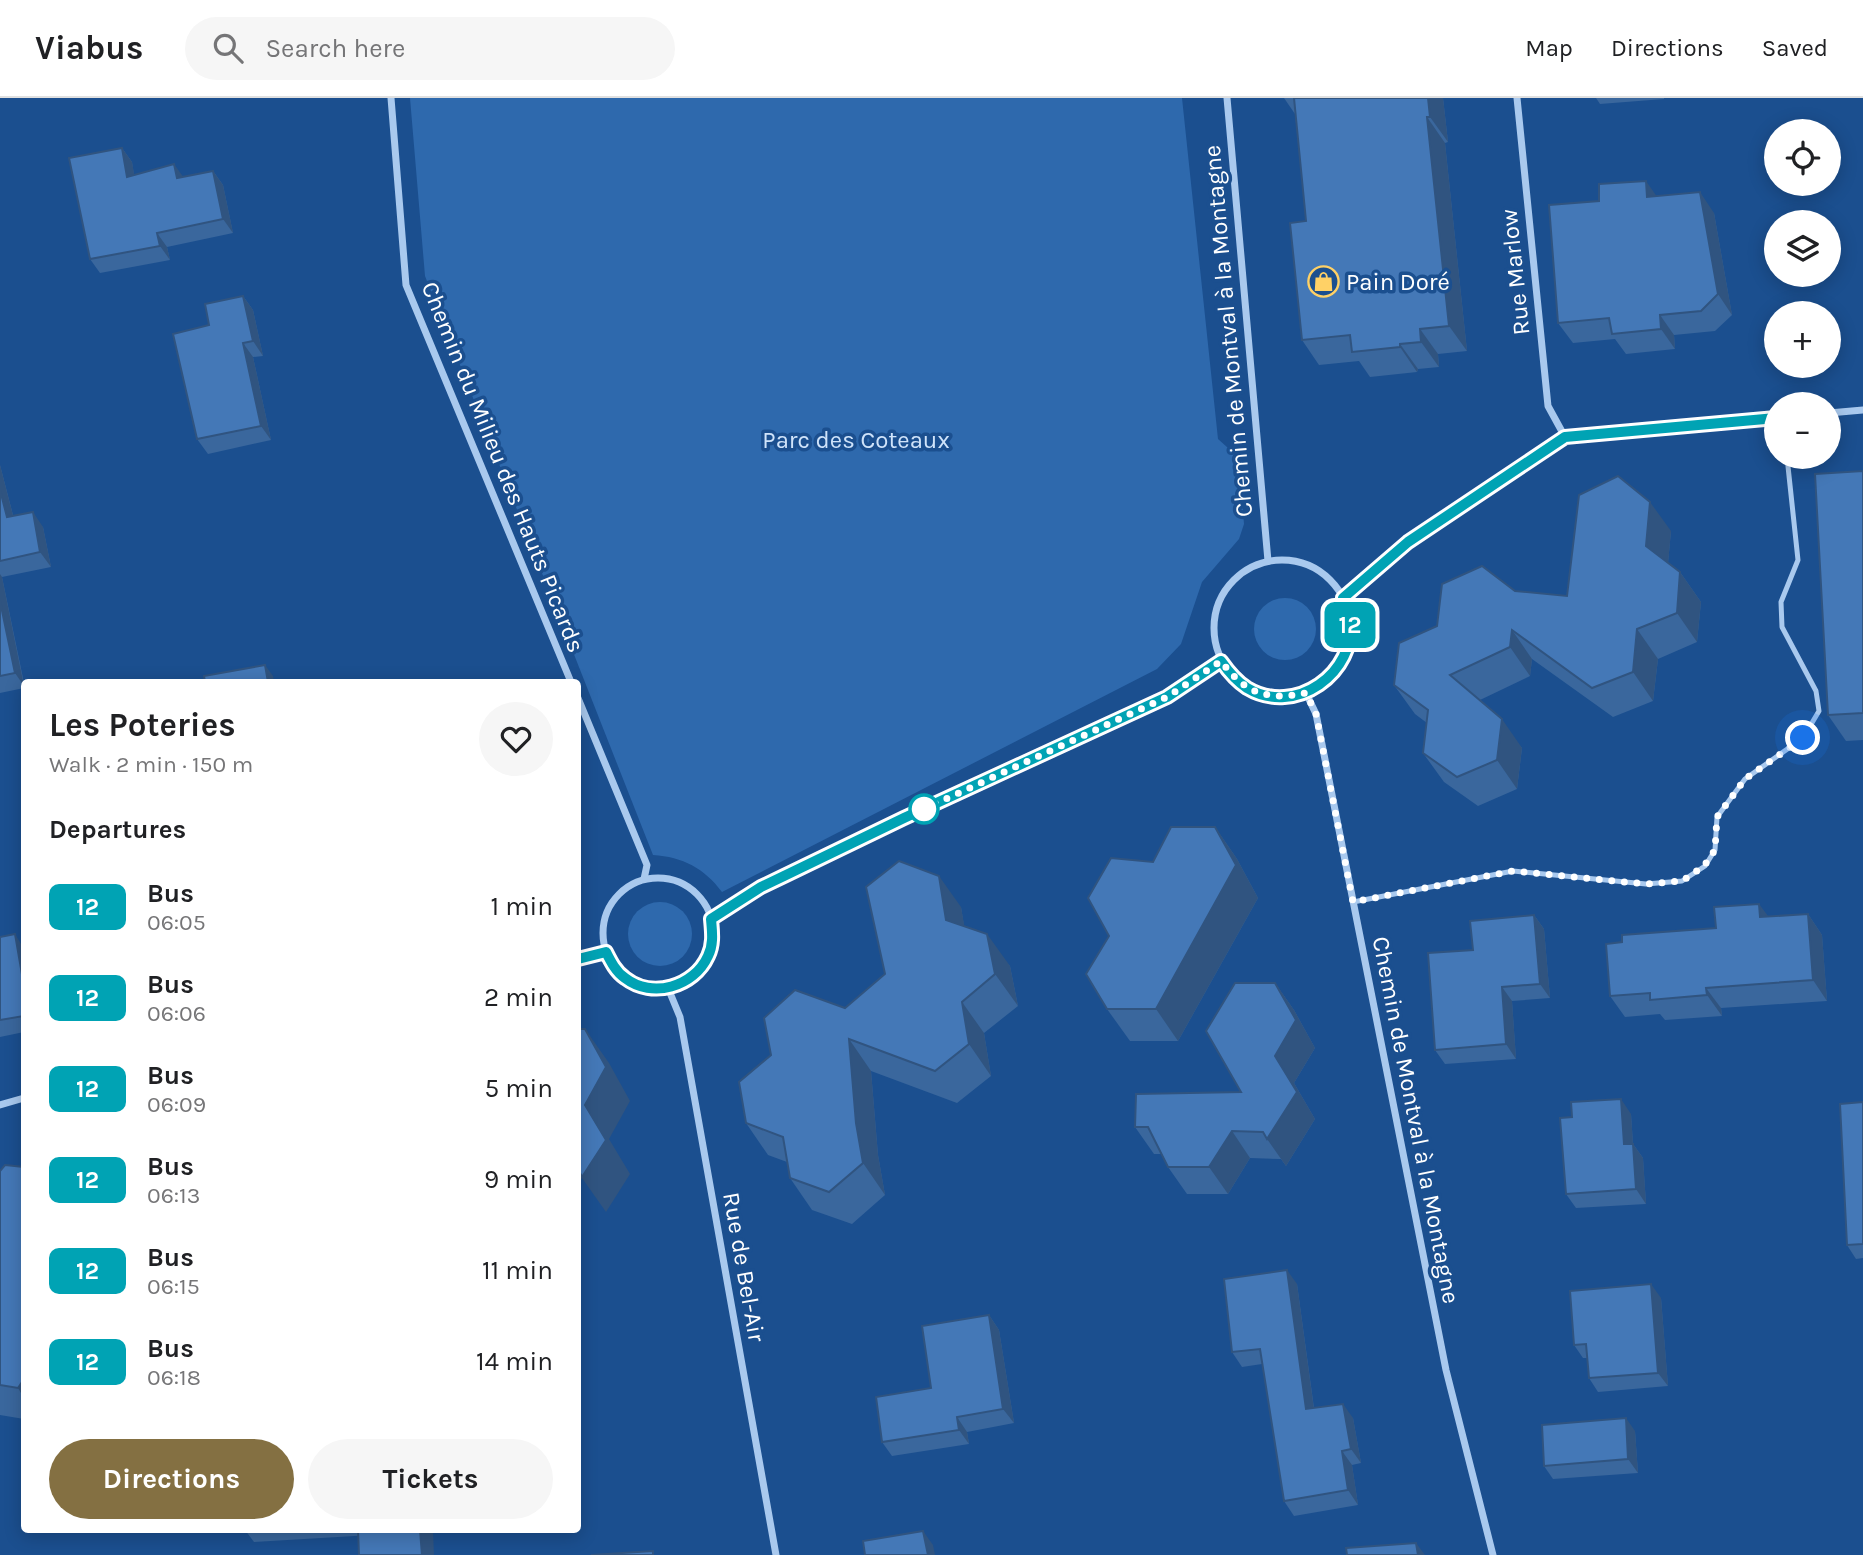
<!DOCTYPE html>
<html lang="en">
<head>
<meta charset="utf-8">
<style>
	body { margin:0; font-family:Karla,sans-serif; background:#f6f6f6; color:#202124; height:100vh; display:flex; flex-direction:column; font-size:26px; white-space:nowrap }
	* { box-sizing:border-box; margin:0 }
	p { font-size:23px; color:#757577 }
	.icon { flex:none; width:38px; height:38px; fill:none; stroke:currentColor; stroke-width:2; stroke-linecap:round; stroke-linejoin:round }
	.map { position:relative; flex:1; overflow:hidden }
	.drawer { position:absolute; left:21px; top:581px; width:560px; height:854px; display:flex; flex-direction:column; background:#fff; border-radius:7px; box-shadow:0 4px 18px #0003 }
	.drawer>* { flex:none }
	.badge { padding:0 14px; border-radius:10px; font-size:24px; line-height:46px }
	.controls { position:absolute; left:1764px; top:21px; display:grid; gap:14px }
	.controls a { display:grid; place-items:center; width:77px; height:77px; border-radius:50%; background:#fff; box-shadow:0 4px 18px #0003; font-size:35px }
	.you { position:absolute; width:35px; height:35px; margin:-18px; border:5px solid #fff; border-radius:50%; background:#1a73e8; box-shadow:0 0 0 10px #1a73e833 }
	.map>.badge { position:absolute; translate:-50% -50%; box-shadow:0 0 0 4px #fff }
	h2 { padding:0 28px; font-size:26px; line-height:63px }
	.round { display:grid; place-items:center; flex:none; width:74px; height:74px; border-radius:37px; background:#f6f6f6 }
	.headline { display:flex; align-items:center; justify-content:space-between; height:119px; padding:0 28px }
	h1 { font-size:33px; font-weight:700; line-height:52px }
	.cta { display:flex; gap:14px; margin-top:auto; padding:14px 28px }
	.cta a { flex:1; height:80px; border-radius:42px; background:#847042; color:#fff; font-size:28px; font-weight:700; line-height:80px; text-align:center }
	.cta a+a { background:#f6f6f6; color:#202124 }
	ul { padding:0; list-style:none }
	li { display:flex; align-items:center; gap:21px; height:91px; padding:0 28px }
	li div { flex:1 }
	li b { display:block; font-size:26px }
	li em { font-style:normal }
	li .badge { min-width:77px; font-weight:700; text-align:center }
	header { display:flex; align-items:center; gap:42px; box-sizing:border-box; height:98px; padding:0 35px; background:#fff; border-bottom:2px solid #e0e0e0 }
	header strong { font-size:33px }
	nav { display:flex; gap:38px; margin-inline-start:auto; font-size:24px }
	.search { width:490px; height:63px; background:#f6f6f6; display:flex; align-items:center; gap:18px; box-sizing:border-box; padding:0 24px; border-radius:38px; color:#757577; font-size:26px }
	.map>svg:first-child { display:block }
	.green { fill:#2e69ad }
	.lines { fill:none; stroke-linecap:round; stroke-linejoin:round }
	.service { stroke:#a9c9ee; stroke-width:5 }
	.minor { stroke:#a9c9ee; stroke-width:7 }
	.wall { fill:#3a679d }
	.shaded-wall { fill:#305480 }
	.building { fill:#4478b7; stroke:#305480; stroke-width:2 }
	.line-casing { stroke:#fff; stroke-width:16 }
	.line { stroke:#00a3b4; stroke-width:10 }
	.walk { stroke:#fff; stroke-width:7; stroke-dasharray:0 12.6 }
	.stop-dot { fill:#fff; stroke:#00a3b4; stroke-width:3.5 }
	.labels { text-anchor:middle; stroke-width:7; stroke-linejoin:round; paint-order:stroke }
	.street-label { font-size:24px; fill:#fff; stroke:#1b4f8f }
	.poi-label { font-size:24px; fill:#fff; stroke:#1b4f8f; text-anchor:start }
	.park-label { font-size:24px; fill:#cfe3fa; stroke:#1b4f8f }
</style>
</head>
<body>
<header>
<strong>Viabus</strong>
<div class="search"><svg class="icon" aria-label="search" viewBox="0 0 24 24"><circle cx="10" cy="10" r="6"/><path d="M15 15l6 6"/></svg>Search here</div>
<nav><a>Map</a><a>Directions</a><a>Saved</a></nav>
</header>
<div class="map">
<svg width="1863" height="1457" viewBox="0 0 1863 1457">
	<rect width="100%" height="100%" fill="#1b4f8f"/>
	<g class="green">
		<path d="M 410,0 L 1182,0 L 1218,341 L 1237,358 L 1239,365 L 1244,426 L 1239,441 L 1202,484 L 1181,546 L 1157,571 L 722,794 C 704,770 683,759 653,757 L 425,178 Z"/>
		<circle cx="1285" cy="531" r="31"/>
		<circle cx="660" cy="836" r="32"/>
	</g>
	<g class="lines">
		<polyline class="service" points="1353,804 1513,773 1646,786 1682,783 1705,768 1715,752 1717,719 1745,681 1803,640 1819,613 1816,593 1782,529 1781,504 1798,462 1787,359"/>
		<g class="minor">
			<polyline points="391,0 406,187 571,584"/>
			<polyline points="1227,0 1268,463"/>
			<polyline points="1517,0 1548,308 1565,339"/>
			<polyline points="1829,315 1863,312"/>
			<circle cx="1282" cy="530" r="68"/>
			<polyline points="1343,500 1408,444 1565,339 1776,320"/>
			<polyline points="1306,595 1316,616 1446,1272 1493,1457"/>
			<polyline points="578,600 647,767 644,781"/>
			<circle cx="658" cy="835" r="55"/>
			<polyline points="711,821 760,789 904,720 1167,599 1221,563"/>
			<polyline points="578,861 606,854"/>
			<polyline points="668,890 680,919 776,1457"/>
			<polyline points="0,1007 24,1000"/>
		</g>
	</g>
	<g class="wall">
		<polygon points="1284,0 1443,0 1448,44 1445,45 1467,253 1438,256 1439,269 1418,271 1417,274 1370,279 1359,263 1319,267 1302,242 1306,123 1295,16"/>
		<polygon points="1596,0 1664,0 1664,1 1600,6"/>
		<polygon points="122,50 132,64 134,77 184,79 213,73 223,87 233,135 167,149 170,162 100,175 90,161"/>
		<polygon points="1657,98 1714,115 1732,217 1715,233 1674,237 1675,251 1626,256 1615,241 1573,245 1558,225"/>
		<polygon points="243,198 253,212 263,258 253,259 271,342 208,356 197,341 209,227"/>
		<polygon points="0,367 13,417 43,429 51,469 2,479 24,585 24,590 0,595"/>
		<polygon points="1863,373 1863,642 1846,643 1828,617"/>
		<polygon points="1671,433 1668,465 1680,474 1701,504 1697,544 1658,561 1653,603 1613,619 1532,561 1530,578 1480,602 1522,650 1517,691 1478,708 1444,684 1423,655 1427,625 1415,616 1394,587 1515,493 1567,498"/>
		<polygon points="1215,729 1237,761 1258,800 1178,943 1130,943 1107,911 1153,764"/>
		<polygon points="961,809 964,828 1010,868 1018,908 984,935 991,978 957,1005 871,973 878,1057 885,1097 852,1126 812,1112 790,1080 787,1064 768,1057 746,1025 845,910"/>
		<polygon points="1808,816 1822,837 1827,903 1721,910 1722,918 1665,922 1660,916 1625,919 1610,898 1716,830 1768,819"/>
		<polygon points="1534,817 1544,831 1550,900 1512,903 1516,961 1445,966 1435,952 1473,852"/>
		<polygon points="0,839 24,851 24,934 0,939"/>
		<polygon points="1275,885 1294,912 1315,950 1294,985 1315,1021 1286,1068 1281,1061 1250,1060 1228,1096 1187,1096 1168,1069 1162,1056 1154,1056 1135,1029 1241,994"/>
		<polygon points="1863,1004 1863,1160 1856,1161 1847,1147"/>
		<polygon points="1631,1016 1633,1046 1643,1060 1646,1106 1576,1110 1566,1096"/>
		<polygon points="24,1069 24,1321 0,1317 0,1073"/>
		<polygon points="1297,1186 1314,1310 1353,1320 1361,1365 1352,1367 1358,1407 1294,1418 1284,1403 1262,1266 1242,1269 1232,1254"/>
		<polygon points="1661,1200 1668,1288 1598,1294 1589,1280 1587,1260 1583,1260 1574,1247"/>
		<polygon points="989,1217 999,1232 1014,1325 967,1334 969,1346 892,1358 882,1344 931,1290"/>
		<polygon points="1635,1333 1638,1375 1553,1381 1544,1368"/>
		<polygon points="245,1432 455,1432 254,1444"/>
	</g>
	<g class="shaded-wall">
		<polygon points="1428,0 1443,0 1448,44 1430,19"/>
		<polygon points="1427,19 1445,45 1467,253 1449,228"/>
		<polygon points="122,50 132,64 137,93 127,79"/>
		<polygon points="174,66 184,80 177,80"/>
		<polygon points="213,73 223,87 233,135 223,121"/>
		<polygon points="1646,83 1660,103 1647,99"/>
		<polygon points="1700,94 1714,115 1732,217 1718,196"/>
		<polygon points="157,135 167,149 170,162 160,148"/>
		<polygon points="243,198 253,212 263,258 253,243"/>
		<polygon points="1660,217 1674,237 1675,251 1661,231"/>
		<polygon points="1420,231 1438,256 1439,269 1421,244"/>
		<polygon points="243,245 253,259 271,342 261,328"/>
		<polygon points="1400,246 1418,271 1417,274 1400,249"/>
		<polygon points="0,367 17,433 7,419 0,392"/>
		<polygon points="1650,404 1671,433 1667,477 1646,448"/>
		<polygon points="33,414 43,429 51,469 40,454"/>
		<polygon points="1680,474 1701,504 1697,544 1677,515"/>
		<polygon points="0,476 2,479 24,588 15,575 0,503"/>
		<polygon points="1637,531 1658,561 1653,603 1633,574"/>
		<polygon points="1512,532 1532,561 1530,578 1510,549"/>
		<polygon points="265,567 273,578 274,584 268,584"/>
		<polygon points="1502,621 1522,650 1517,691 1497,662"/>
		<polygon points="1215,729 1237,761 1258,800 1178,943 1156,911"/>
		<polygon points="939,778 961,809 969,854 946,822"/>
		<polygon points="1759,806 1774,826 1760,819"/>
		<polygon points="1808,816 1822,837 1827,903 1813,882"/>
		<polygon points="1534,817 1544,831 1550,900 1540,886"/>
		<polygon points="15,836 24,851 24,888"/>
		<polygon points="987,836 1010,868 1018,908 995,876"/>
		<polygon points="1275,885 1294,912 1315,950 1294,985 1315,1021 1286,1068 1267,1041 1275,958"/>
		<polygon points="1502,889 1512,903 1516,961 1506,946"/>
		<polygon points="1706,890 1721,910 1722,918 1707,897"/>
		<polygon points="962,904 984,935 991,978 969,946"/>
		<polygon points="585,931 609,965 630,1003 609,1041 630,1076 606,1114 582,1080 578,1088 578,1069 585,1007"/>
		<polygon points="849,941 871,973 878,1057 885,1097 863,1065 856,1025"/>
		<polygon points="1621,1001 1631,1016 1633,1046 1643,1060 1646,1106 1636,1091 1624,1046"/>
		<polygon points="1232,1033 1250,1060 1228,1096 1209,1069"/>
		<polygon points="1287,1172 1297,1186 1316,1326 1306,1311"/>
		<polygon points="1651,1186 1661,1200 1668,1288 1658,1275"/>
		<polygon points="989,1217 999,1232 1014,1325 1003,1311"/>
		<polygon points="24,1281 24,1300 18,1290"/>
		<polygon points="1343,1306 1353,1320 1361,1365 1351,1351"/>
		<polygon points="957,1319 967,1334 969,1346 959,1332"/>
		<polygon points="1626,1320 1635,1333 1638,1375 1628,1361"/>
		<polygon points="1342,1353 1352,1367 1358,1407 1348,1392"/>
		<polygon points="420,1432 432,1432 433,1433 434,1457 422,1457"/>
		<polygon points="923,1433 933,1447 935,1457 928,1457"/>
		<polygon points="1416,1445 1425,1457 1418,1457"/>
	</g>
	<g class="building">
		<polygon points="1294,0 1428,0 1430,19 1427,19 1449,228 1420,231 1421,244 1400,246 1400,249 1352,254 1350,237 1302,242 1290,125 1306,123"/>
		<polygon points="122,50 127,79 174,66 177,80 213,73 223,121 157,135 160,148 90,161 69,60"/>
		<polygon points="1646,83 1647,99 1700,94 1718,196 1701,213 1660,217 1661,231 1612,236 1609,220 1558,225 1549,107 1599,103 1599,86"/>
		<polygon points="243,198 253,243 243,245 261,328 197,341 173,236 209,227 205,206"/>
		<polygon points="1863,373 1863,615 1828,617 1815,376"/>
		<polygon points="1618,378 1650,404 1646,448 1680,474 1677,515 1637,531 1633,574 1592,590 1512,532 1510,549 1450,577 1502,621 1497,662 1457,679 1423,655 1428,612 1394,587 1399,545 1437,528 1442,486 1482,468 1515,493 1567,498 1579,397"/>
		<polygon points="0,392 7,419 33,414 40,454 0,463"/>
		<polygon points="0,503 15,575 0,578"/>
		<polygon points="265,567 268,584 205,584 204,578"/>
		<polygon points="1171,729 1215,729 1236,767 1156,911 1107,911 1086,876 1109,838 1088,800 1111,760 1153,764"/>
		<polygon points="899,763 939,778 946,822 987,836 995,876 962,904 969,946 935,973 849,941 856,1025 863,1065 829,1094 790,1080 783,1039 746,1025 739,984 771,957 764,920 795,892 845,910 885,876 866,789"/>
		<polygon points="1759,806 1760,819 1808,816 1813,882 1706,890 1707,897 1650,902 1650,895 1610,898 1606,846 1622,844 1622,837 1716,830 1714,809"/>
		<polygon points="1534,817 1540,886 1502,889 1506,946 1435,952 1428,855 1473,852 1470,823"/>
		<polygon points="15,836 24,888 24,918 0,922 0,839"/>
		<polygon points="1235,885 1275,885 1296,922 1275,958 1297,994 1267,1041 1263,1034 1232,1033 1209,1069 1168,1069 1148,1029 1135,1029 1136,996 1241,994 1206,933"/>
		<polygon points="578,931 585,931 606,969 585,1007 606,1042 582,1079 578,1071"/>
		<polygon points="1621,1001 1624,1046 1633,1046 1636,1091 1566,1096 1560,1020 1572,1019 1571,1004"/>
		<polygon points="1863,1004 1863,1146 1847,1147 1840,1006"/>
		<polygon points="5,1067 24,1069 24,1281 18,1290 0,1287 0,1073"/>
		<polygon points="1287,1172 1306,1311 1343,1306 1351,1351 1342,1353 1348,1392 1284,1403 1260,1251 1232,1254 1224,1181"/>
		<polygon points="1651,1186 1658,1275 1589,1280 1586,1246 1574,1247 1570,1193"/>
		<polygon points="989,1217 1003,1311 957,1319 959,1332 882,1344 876,1299 931,1290 922,1228"/>
		<polygon points="1626,1320 1628,1361 1544,1368 1542,1327"/>
		<polygon points="358,1432 420,1432 422,1457 359,1457"/>
		<polygon points="923,1433 928,1457 865,1457 863,1443"/>
		<polygon points="1416,1445 1418,1457 1347,1457 1346,1450"/>
		<polygon points="653,1453 653,1457 591,1457"/>
	</g>
	<g class="lines">
		<defs>
			<path id="line" d="M 578,861 L 606,854 C 611,864 616,874 625,880 C 652,901 694,889 708,858 C 714,846 712,833 711,821 L 761,789 L 784,778 L 904,720 L 1167,599 L 1221,563 C 1228,573 1236,583 1247,590 C 1295,619 1357,575 1350,521 C 1349,514 1345,507 1343,500 L 1408,444 L 1565,339 L 1776,320"/>
		</defs>
		<use href="#line" class="line-casing"/>
		<use href="#line" class="line"/>
		<path class="walk" d="M 924,711 L 1167,599 L 1221,563 C 1245,595 1266,603 1306,595 L 1316,616 L 1353,804 L 1513,773 L 1646,786 L 1682,783 L 1704,768 L 1715,752 L 1717,719 L 1745,681 L 1803,640"/>
	</g>
	<defs>
		<symbol id="shop-ring" viewBox="-11 -11 22 22"><circle r="9.5" fill="#1b4f8f" stroke="#ffd166" stroke-width="1.5"/><path d="M-5-2.5h2.3a2.7 3.5 0 0 1 5.4 0H5L5.5 6h-11ZM-1.5-2.5h3a1.5 2.3 0 0 0-3 0Z" fill="#ffd166"/></symbol>
	</defs>
	<g fill-rule="evenodd">
		<use href="#shop-ring" x="1306" y="166" width="35" height="35"/>
	</g>
	<circle class="stop-dot" cx="924" cy="711" r="14"/>
	<g class="labels">
		<g class="street-label">
			<text transform="translate(1515 174) rotate(-96)" y="8">Rue Marlow</text>
			<text transform="translate(1228 233) rotate(-95)" y="8">Chemin de Montval à la Montagne</text>
			<text transform="translate(503 369) rotate(68)" y="8">Chemin du Milieu des Hauts Picards</text>
			<text transform="translate(1416 1022) rotate(79)" y="8">Chemin de Montval à la Montagne</text>
			<text transform="translate(744 1169) rotate(80)" y="8">Rue de Bel-Air</text>
		</g>
		<g class="poi-label">
			<text x="1346" y="192">Pain Doré</text>
		</g>
		<g class="park-label">
			<text x="856" y="350">Parc des Coteaux</text>
		</g>
	</g>
</svg>
<div class="controls">
<a><svg class="icon" aria-label="locate" viewBox="0 0 24 24"><circle cx="12" cy="12" r="6"/><path d="M12 2v4M12 18v4M2 12h4M18 12h4"/></svg></a>
<a><svg class="icon" aria-label="layers" viewBox="0 0 24 24"><path d="M12 4l9 5-9 5-9-5zM3 14l9 5 9-5"/></svg></a>
<a>+</a>
<a>−</a>
</div>
<div class="you" style="left:1803px;top:640px"></div>
<b class="badge" style="left:1350px;top:527px;background:#00a3b4;color:#fff">12</b>
<section class="drawer">
<div class="headline"><div><h1>Les Poteries</h1><p>Walk · 2 min · 150 m</p></div><a class="round"><svg class="icon" aria-label="heart" viewBox="0 0 24 24"><path d="M12 20l-8-8c-3-5 5-10 8-4 3-6 11-1 8 4z"/></svg></a></div>
<h2>Departures</h2>
<ul>
<li><span class="badge" style="background:#00a3b4;color:#fff">12</span><div><b>Bus</b><p>06:05</p></div><em>1 min</em></li>
<li><span class="badge" style="background:#00a3b4;color:#fff">12</span><div><b>Bus</b><p>06:06</p></div><em>2 min</em></li>
<li><span class="badge" style="background:#00a3b4;color:#fff">12</span><div><b>Bus</b><p>06:09</p></div><em>5 min</em></li>
<li><span class="badge" style="background:#00a3b4;color:#fff">12</span><div><b>Bus</b><p>06:13</p></div><em>9 min</em></li>
<li><span class="badge" style="background:#00a3b4;color:#fff">12</span><div><b>Bus</b><p>06:15</p></div><em>11 min</em></li>
<li><span class="badge" style="background:#00a3b4;color:#fff">12</span><div><b>Bus</b><p>06:18</p></div><em>14 min</em></li>
</ul>
<div class="cta"><a>Directions</a><a>Tickets</a></div>
</section>
</div>
</body>
</html>
